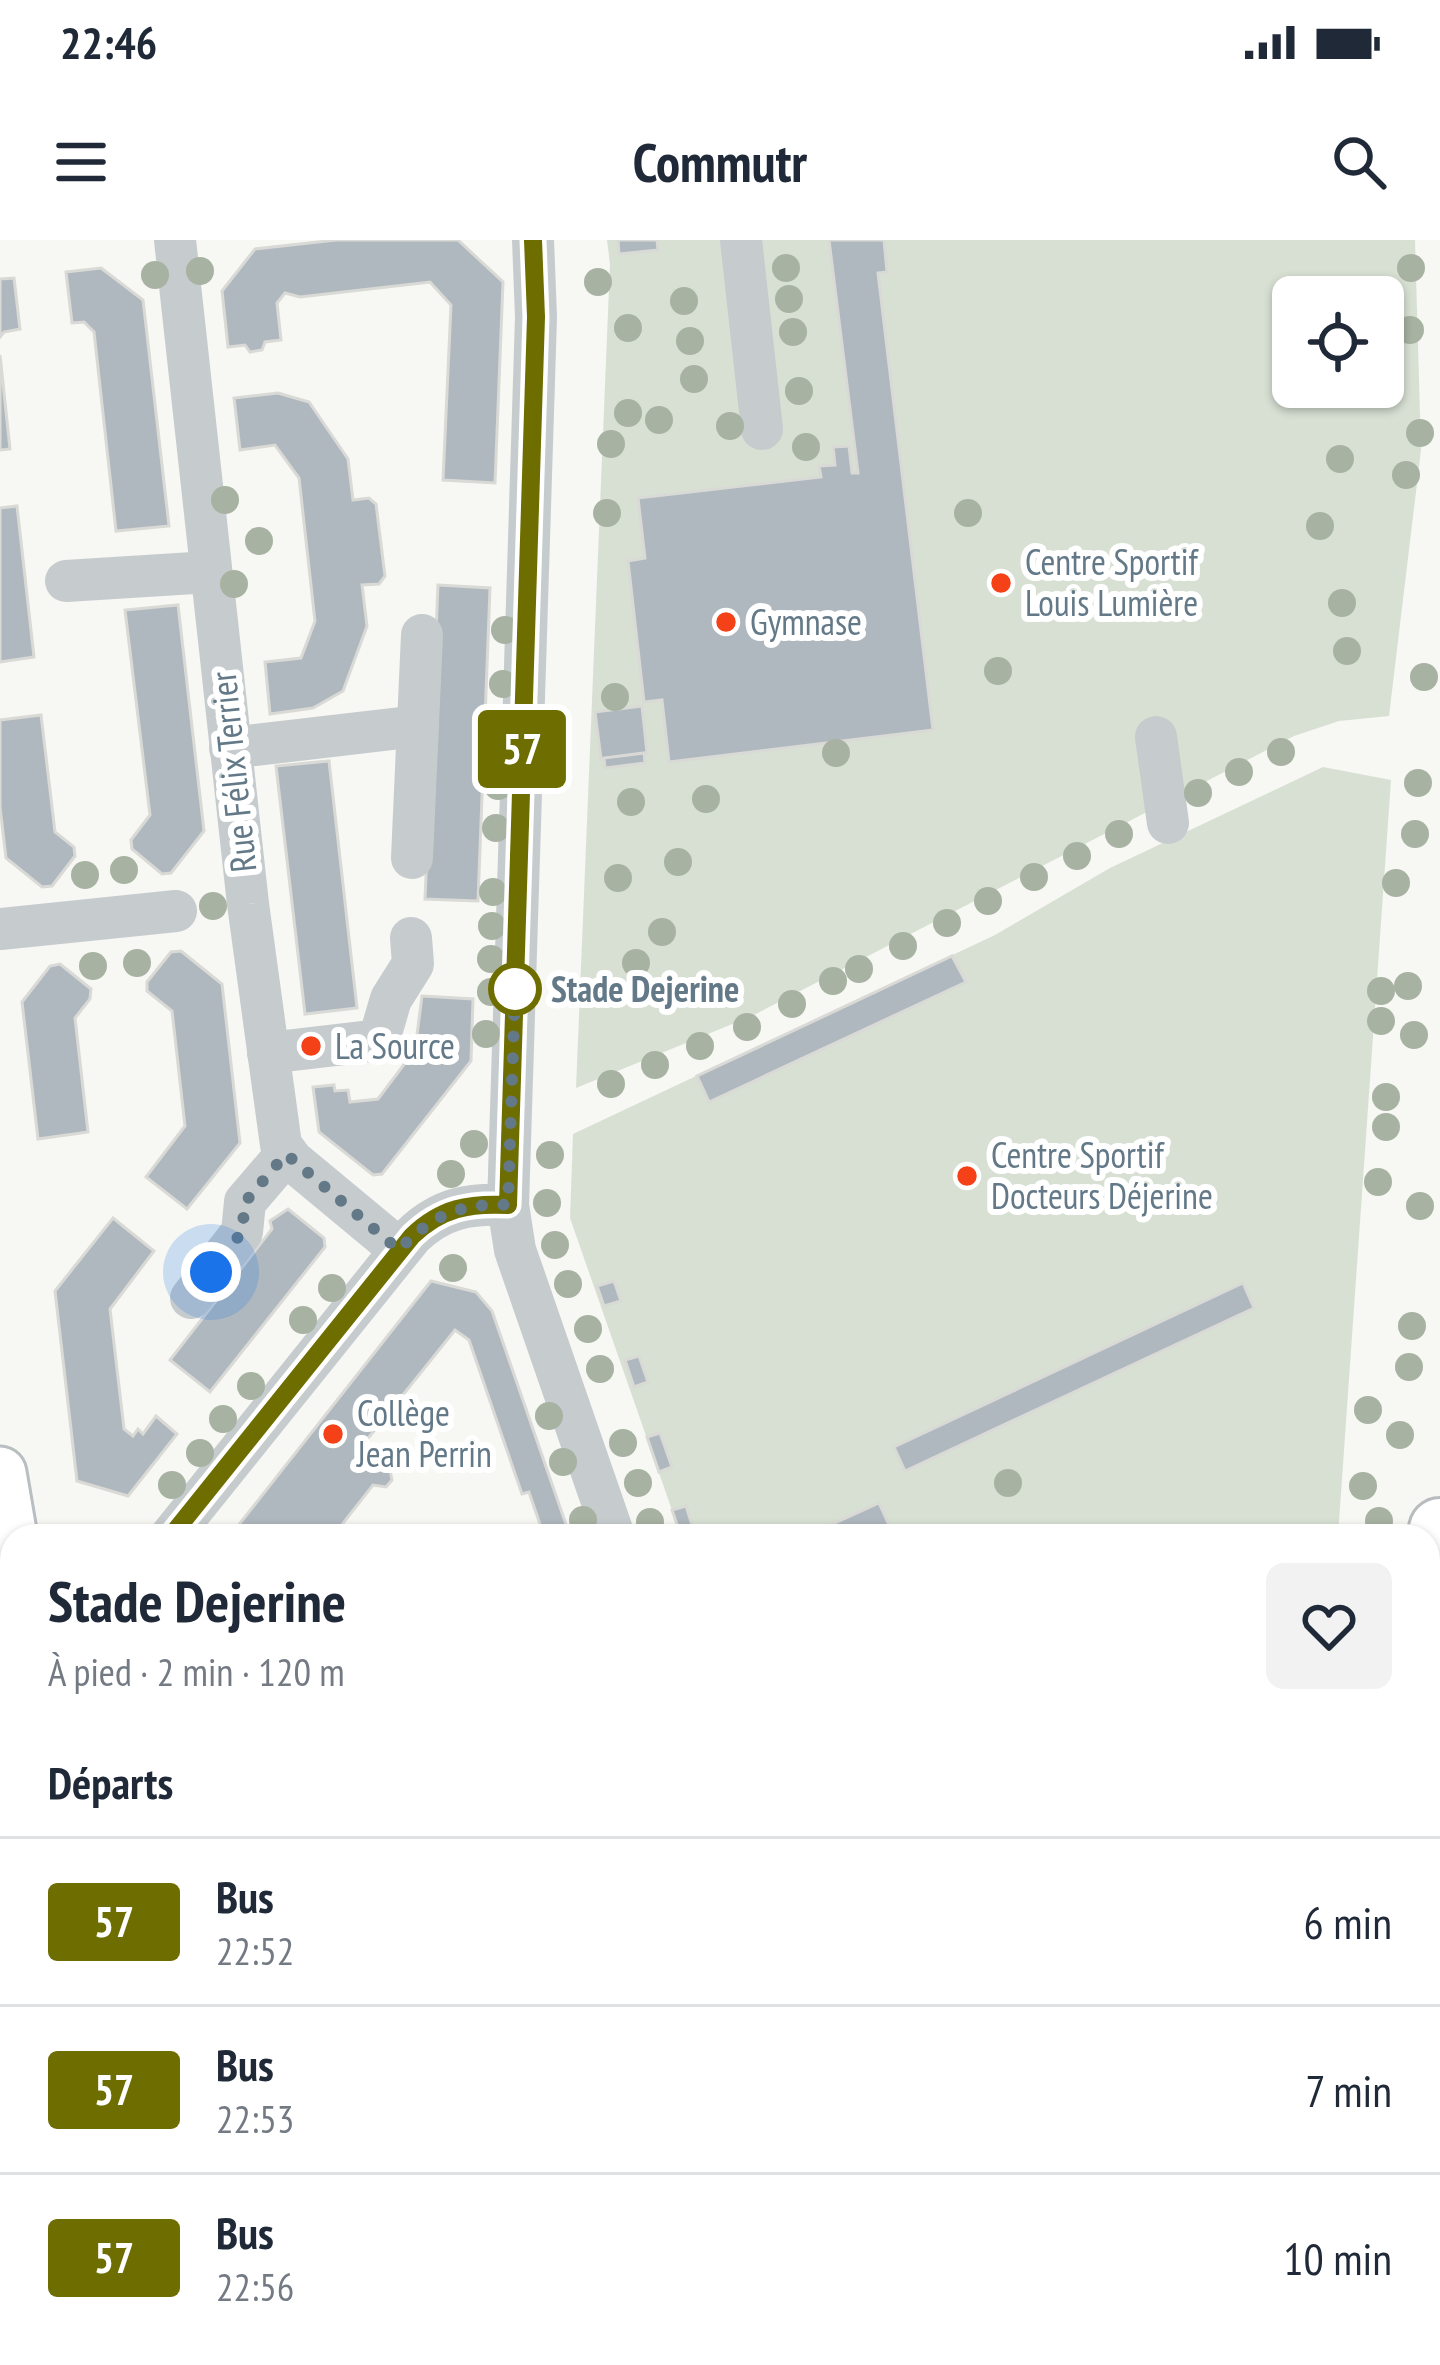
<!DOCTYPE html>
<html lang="fr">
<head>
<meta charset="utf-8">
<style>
	body { margin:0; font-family:"PT Sans Narrow",sans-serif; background:#f2f2f3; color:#1f2937; height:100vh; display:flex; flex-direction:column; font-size:45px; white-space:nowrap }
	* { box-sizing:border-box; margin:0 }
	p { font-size:39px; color:#747a83 }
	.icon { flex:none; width:66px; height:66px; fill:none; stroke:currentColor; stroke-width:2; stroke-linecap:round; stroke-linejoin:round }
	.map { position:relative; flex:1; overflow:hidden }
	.details { position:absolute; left:0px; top:1284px; width:1440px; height:843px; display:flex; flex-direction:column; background:#fff; border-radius:36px 36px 0 0; box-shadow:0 3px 9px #0004 }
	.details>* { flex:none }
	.badge { padding:0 24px; border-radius:9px; font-size:42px; line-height:78px }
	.tools { position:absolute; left:1272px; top:36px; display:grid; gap:24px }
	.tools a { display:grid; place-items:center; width:132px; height:132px; border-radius:18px; background:#fff; box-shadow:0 3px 9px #0004; font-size:60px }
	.you { position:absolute; width:60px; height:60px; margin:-30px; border:9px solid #fff; border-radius:50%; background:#1a73e8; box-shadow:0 0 0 18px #1a73e833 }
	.map>.badge { position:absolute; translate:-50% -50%; box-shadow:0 0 0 6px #fff }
	h2 { padding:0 48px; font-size:45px; line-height:108px }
	.round { display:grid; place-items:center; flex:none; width:126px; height:126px; border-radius:18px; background:#f2f2f3 }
	.summary { display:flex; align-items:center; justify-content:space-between; height:204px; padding:0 48px }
	h1 { font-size:57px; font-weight:600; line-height:90px }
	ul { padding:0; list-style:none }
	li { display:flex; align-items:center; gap:36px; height:168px; padding:0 48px; border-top:3px solid #e0e1e3 }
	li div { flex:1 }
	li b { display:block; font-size:45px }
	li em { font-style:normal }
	li .badge { min-width:132px; font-weight:700; text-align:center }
	.status { display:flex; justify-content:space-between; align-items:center; height:84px; padding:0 60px; background:#fff; direction:ltr }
	.status svg { height:33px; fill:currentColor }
	header { display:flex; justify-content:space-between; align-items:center; height:156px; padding:0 48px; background:#fff; font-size:54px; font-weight:600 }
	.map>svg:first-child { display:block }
	.green { fill:#d8e0d4; fill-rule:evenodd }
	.building { fill:#afb8be; stroke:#d9d9d6; stroke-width:3 }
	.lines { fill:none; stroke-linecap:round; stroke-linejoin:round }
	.major-casing { stroke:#b9bec1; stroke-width:57 }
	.highway-casing { stroke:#b8bcbf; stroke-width:66 }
	.minor { stroke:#c6cbce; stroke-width:42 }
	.major { stroke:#fff; stroke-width:51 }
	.highway { stroke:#fff; stroke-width:60 }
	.tram { stroke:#a6adb2; stroke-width:3 }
	.tree { fill:#a7b2a2 }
	.line-casing { stroke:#fff; stroke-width:27 }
	.line { stroke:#6e6e00; stroke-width:18 }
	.walk { stroke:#637988; stroke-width:12; stroke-dasharray:0 21.6 }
	.poi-dot { fill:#f44117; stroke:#fff; stroke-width:4.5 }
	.stop-dot { fill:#fff; stroke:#6e6e00; stroke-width:6 }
	.labels { text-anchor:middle; stroke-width:12; stroke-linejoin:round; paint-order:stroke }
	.poi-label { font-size:36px; fill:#637988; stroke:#fff; text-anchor:start }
	.street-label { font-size:36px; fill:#637988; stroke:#fff }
	.stop-label { font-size:36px; font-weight:bold; fill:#637988; stroke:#fff; text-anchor:start }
</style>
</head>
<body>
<div class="status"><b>22:46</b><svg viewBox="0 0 49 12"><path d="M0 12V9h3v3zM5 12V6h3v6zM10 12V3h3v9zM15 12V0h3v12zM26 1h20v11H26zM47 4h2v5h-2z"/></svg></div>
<header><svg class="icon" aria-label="menu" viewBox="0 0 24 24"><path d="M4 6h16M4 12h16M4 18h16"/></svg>Commutr<svg class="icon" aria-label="search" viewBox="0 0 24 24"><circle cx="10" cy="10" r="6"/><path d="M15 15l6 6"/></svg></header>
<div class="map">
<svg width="1440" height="2125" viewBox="0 0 1440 2125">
	<rect width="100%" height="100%" fill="#f7f7f3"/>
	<g class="green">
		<path d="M 607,0 L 1415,0 L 1421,210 L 1389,476 L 1339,481 L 1294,496 L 752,776 L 576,848 L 610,24 ZM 1293,57 L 1383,57 L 1383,147 L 1293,147 Z"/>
		<polygon points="1323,527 1391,540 1338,1296 681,1296 570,978 573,894 995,695 1110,628"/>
		<polygon points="819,2115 1251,2115 1250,2125 818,2125"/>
	</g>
	<g class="building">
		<polygon points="336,0 458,0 503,42 495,243 443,240 451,65 430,42 300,57 285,53 277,63 281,100 265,102 262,110 250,112 245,105 228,107 222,51 255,9"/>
		<polygon points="618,0 657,0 658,10 619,14"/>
		<polygon points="829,0 884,0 887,32 878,33 933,490 669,522 662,460 644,462 628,321 645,318 638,258 821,237 819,226 835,225 833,207 849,206 852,233 858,233"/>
		<polygon points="101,28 143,60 169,286 116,291 94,92 84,82 72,83 66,32"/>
		<polygon points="14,38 20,89 4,92 0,97 0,39"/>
		<polygon points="0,115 10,209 0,210"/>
		<polygon points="278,153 309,162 348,219 353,260 369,258 376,264 385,336 379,344 362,345 367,386 343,451 313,468 270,474 265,422 301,418 315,381 299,238 275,205 240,210 234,158"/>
		<polygon points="17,266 34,417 0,422 0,268"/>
		<polygon points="438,345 490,348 478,661 425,659"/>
		<polygon points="178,365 204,591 171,633 162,634 132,609 131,600 150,575 125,370"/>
		<polygon points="642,466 647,513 601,519 595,472"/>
		<polygon points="41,475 55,592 74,607 75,616 52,646 42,647 6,618 0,567 0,480"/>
		<polygon points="644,513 645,523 605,528 604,518"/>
		<polygon points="329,521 357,768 305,774 276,526"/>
		<polygon points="181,711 222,744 240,903 187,969 146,937 185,886 172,771 147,751 147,742 171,712"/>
		<polygon points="952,716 966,742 709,862 697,836"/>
		<polygon points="60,724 91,749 90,759 75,778 88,892 38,899 22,762 50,726"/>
		<polygon points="422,756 473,759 471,821 382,934 373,935 319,892 313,847 334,845 335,851 348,850 350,862 378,859 415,810"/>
		<polygon points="288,969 324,998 325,1007 210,1152 170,1120 272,989 270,981"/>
		<polygon points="113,978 154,1011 110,1069 124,1189 133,1196 138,1189 143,1194 156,1176 177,1194 128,1256 77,1241 55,1051"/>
		<polygon points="431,1041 476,1052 492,1071 570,1296 548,1296 542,1290 529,1252 522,1254 469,1100 455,1090 361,1207 390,1230 392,1240 386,1247 373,1245 333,1296 230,1296"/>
		<polygon points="614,1041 621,1061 604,1066 597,1046"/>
		<polygon points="1243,1043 1254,1068 905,1231 894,1207"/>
		<polygon points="639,1116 648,1142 634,1147 625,1120"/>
		<polygon points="660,1193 672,1227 659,1232 647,1197"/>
		<polygon points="879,1263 894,1296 806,1296"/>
		<polygon points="686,1266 693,1288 680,1293 672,1270"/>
		<polygon points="587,2115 646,2115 651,2125 596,2125"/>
		<polygon points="668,2115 712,2115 712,2125 666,2125"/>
	</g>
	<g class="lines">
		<defs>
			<g id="major">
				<polyline points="0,1233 12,1303"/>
				<polyline points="0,1924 12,1993"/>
				<polyline points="30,2115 31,2125"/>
				<polyline points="102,2115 103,2125"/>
			</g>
			<g id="highway">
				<polyline points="1428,1348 1440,1289"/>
				<polyline points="1428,1682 1440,1505"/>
				<polyline points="1302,2125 1303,2115"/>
				<polyline points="1398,2125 1399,2115"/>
			</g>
		</defs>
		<use href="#major" class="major-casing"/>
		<use href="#highway" class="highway-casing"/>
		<g class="minor">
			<polyline points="175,0 248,664 281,905 293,921 399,1009"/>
			<polyline points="533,0 536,77 508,965 515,1010 614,1296"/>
			<polyline points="741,0 762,189"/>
			<polyline points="66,341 210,332"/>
			<polyline points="1156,497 1168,583"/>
			<polyline points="230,508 418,486"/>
			<polyline points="412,618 422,395"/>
			<polyline points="0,689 176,671"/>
			<polyline points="268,813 379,800 391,759 413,724 411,698"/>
			<polyline points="191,1058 242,992 245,962 286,914"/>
			<path d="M 171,1296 L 412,996 C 441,968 469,963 508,965"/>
			<polyline points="0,1641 12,1639"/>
			<polyline points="0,1693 12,1692"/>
			<polyline points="517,2115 526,2125"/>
			<polyline points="434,2125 446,2115"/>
			<polyline points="756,2125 756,2115"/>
			<polyline points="974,2125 976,2115"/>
		</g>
		<use href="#major" class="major"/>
		<use href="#highway" class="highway"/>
		<g class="tram">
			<polyline points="0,1473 12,1574"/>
			<polyline points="0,1659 12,1750"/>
			<polyline points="57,2115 58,2125"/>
			<polyline points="77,2115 78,2125"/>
		</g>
	</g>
	<g class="tree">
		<circle cx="786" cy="28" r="14"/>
		<circle cx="1411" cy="28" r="14"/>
		<circle cx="200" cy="31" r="14"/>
		<circle cx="155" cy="35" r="14"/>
		<circle cx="598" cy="42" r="14"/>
		<circle cx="789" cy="59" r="14"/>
		<circle cx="684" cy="61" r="14"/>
		<circle cx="628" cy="88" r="14"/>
		<circle cx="1410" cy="90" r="14"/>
		<circle cx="793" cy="92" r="14"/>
		<circle cx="690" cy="101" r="14"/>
		<circle cx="694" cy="139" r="14"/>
		<circle cx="799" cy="151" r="14"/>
		<circle cx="628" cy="173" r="14"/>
		<circle cx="659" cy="180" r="14"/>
		<circle cx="730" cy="186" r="14"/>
		<circle cx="1420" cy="193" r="14"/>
		<circle cx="611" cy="204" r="14"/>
		<circle cx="806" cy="207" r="14"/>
		<circle cx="1340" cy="219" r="14"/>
		<circle cx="1406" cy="235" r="14"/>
		<circle cx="225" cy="260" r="14"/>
		<circle cx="607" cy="273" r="14"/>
		<circle cx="968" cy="273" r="14"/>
		<circle cx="1320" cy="286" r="14"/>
		<circle cx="259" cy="301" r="14"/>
		<circle cx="234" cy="344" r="14"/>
		<circle cx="1342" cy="363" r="14"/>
		<circle cx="505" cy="390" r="14"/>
		<circle cx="1347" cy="411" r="14"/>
		<circle cx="998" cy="431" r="14"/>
		<circle cx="1424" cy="437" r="14"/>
		<circle cx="503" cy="444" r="14"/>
		<circle cx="615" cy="457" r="14"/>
		<circle cx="500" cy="495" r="14"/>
		<circle cx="1281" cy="512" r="14"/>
		<circle cx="836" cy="513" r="14"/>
		<circle cx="1239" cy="532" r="14"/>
		<circle cx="1418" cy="543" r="14"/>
		<circle cx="498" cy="546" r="14"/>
		<circle cx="1198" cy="553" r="14"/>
		<circle cx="706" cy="559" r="14"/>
		<circle cx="631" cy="562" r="14"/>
		<circle cx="496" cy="588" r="14"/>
		<circle cx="1119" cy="594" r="14"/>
		<circle cx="1415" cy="594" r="14"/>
		<circle cx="1077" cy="616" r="14"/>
		<circle cx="678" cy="622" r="14"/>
		<circle cx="124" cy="630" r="14"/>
		<circle cx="85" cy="635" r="14"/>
		<circle cx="1034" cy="637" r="14"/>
		<circle cx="618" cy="638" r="14"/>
		<circle cx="1396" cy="643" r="14"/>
		<circle cx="493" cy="652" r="14"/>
		<circle cx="988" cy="661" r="14"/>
		<circle cx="213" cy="666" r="14"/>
		<circle cx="947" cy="683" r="14"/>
		<circle cx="492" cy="686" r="14"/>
		<circle cx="662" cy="692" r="14"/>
		<circle cx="903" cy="706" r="14"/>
		<circle cx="491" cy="719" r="14"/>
		<circle cx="137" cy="723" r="14"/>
		<circle cx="636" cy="723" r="14"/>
		<circle cx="93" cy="726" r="14"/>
		<circle cx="859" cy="729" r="14"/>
		<circle cx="833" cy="741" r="14"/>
		<circle cx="1408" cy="746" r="14"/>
		<circle cx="1381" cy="751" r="14"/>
		<circle cx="491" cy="752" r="14"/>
		<circle cx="792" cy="764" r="14"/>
		<circle cx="1381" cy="781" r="14"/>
		<circle cx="747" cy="787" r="14"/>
		<circle cx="486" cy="794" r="14"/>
		<circle cx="1414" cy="795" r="14"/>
		<circle cx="700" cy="806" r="14"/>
		<circle cx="655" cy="825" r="14"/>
		<circle cx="611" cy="844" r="14"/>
		<circle cx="1386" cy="857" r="14"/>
		<circle cx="1386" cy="887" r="14"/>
		<circle cx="474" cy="904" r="14"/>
		<circle cx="550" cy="915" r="14"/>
		<circle cx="451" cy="934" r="14"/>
		<circle cx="1378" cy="942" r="14"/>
		<circle cx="547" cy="963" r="14"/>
		<circle cx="1420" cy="966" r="14"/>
		<circle cx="555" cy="1005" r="14"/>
		<circle cx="453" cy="1028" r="14"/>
		<circle cx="568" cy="1044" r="14"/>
		<circle cx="332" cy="1048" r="14"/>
		<circle cx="303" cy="1080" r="14"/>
		<circle cx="1412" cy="1086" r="14"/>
		<circle cx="588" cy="1089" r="14"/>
		<circle cx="1409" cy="1127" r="14"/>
		<circle cx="600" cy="1129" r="14"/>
		<circle cx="251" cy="1146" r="14"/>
		<circle cx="1368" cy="1170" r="14"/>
		<circle cx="549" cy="1176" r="14"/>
		<circle cx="223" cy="1179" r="14"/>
		<circle cx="1400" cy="1195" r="14"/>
		<circle cx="623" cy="1203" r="14"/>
		<circle cx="200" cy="1213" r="14"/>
		<circle cx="563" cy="1222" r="14"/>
		<circle cx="638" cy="1243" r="14"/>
		<circle cx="1008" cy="1243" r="14"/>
		<circle cx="172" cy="1245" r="14"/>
		<circle cx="1363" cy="1246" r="14"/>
		<circle cx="583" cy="1280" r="14"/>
		<circle cx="1379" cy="1281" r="14"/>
		<circle cx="650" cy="1282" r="14"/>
	</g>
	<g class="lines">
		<defs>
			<path id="line" d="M 171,1296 L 412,996 C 441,968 469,963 508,965 L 536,77 L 533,0"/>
		</defs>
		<use href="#line" class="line-casing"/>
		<use href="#line" class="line"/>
		<path class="walk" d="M 211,1032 L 242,992 L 245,962 L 286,914 L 399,1010 C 432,975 460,963 508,965 L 515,749"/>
	</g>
	<g class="poi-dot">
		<circle cx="1001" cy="343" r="12"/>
		<circle cx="726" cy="382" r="12"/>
		<circle cx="311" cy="806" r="12"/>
		<circle cx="967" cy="936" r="12"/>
		<circle cx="333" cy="1194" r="12"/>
	</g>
	<circle class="stop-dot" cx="515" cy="749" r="24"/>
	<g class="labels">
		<g class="poi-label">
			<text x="1025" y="335">Centre Sportif<tspan x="1025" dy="41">Louis Lumière</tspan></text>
			<text x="750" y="395">Gymnase</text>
			<text x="335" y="819">La Source</text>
			<text x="991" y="928">Centre Sportif<tspan x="991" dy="41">Docteurs Déjerine</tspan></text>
			<text x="357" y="1186">Collège<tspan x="357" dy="41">Jean Perrin</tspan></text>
		</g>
		<g class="street-label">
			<text transform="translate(233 532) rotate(-96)" y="13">Rue Félix Terrier</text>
		</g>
		<g class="stop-label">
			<text x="551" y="762">Stade Dejerine</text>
		</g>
	</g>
</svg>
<div class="tools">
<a><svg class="icon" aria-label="locate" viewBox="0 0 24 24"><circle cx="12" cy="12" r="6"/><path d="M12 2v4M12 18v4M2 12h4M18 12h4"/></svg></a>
</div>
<div class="you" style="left:211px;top:1032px"></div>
<b class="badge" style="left:522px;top:509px;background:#6e6e00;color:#fff">57</b>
<section class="details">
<div class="summary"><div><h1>Stade Dejerine</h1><p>À pied · 2 min · 120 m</p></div><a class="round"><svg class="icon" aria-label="heart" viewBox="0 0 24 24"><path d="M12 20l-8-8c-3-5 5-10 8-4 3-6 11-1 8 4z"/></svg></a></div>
<h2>Départs</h2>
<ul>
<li><span class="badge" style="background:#6e6e00;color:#fff">57</span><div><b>Bus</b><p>22:52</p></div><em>6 min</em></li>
<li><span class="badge" style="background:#6e6e00;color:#fff">57</span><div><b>Bus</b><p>22:53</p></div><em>7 min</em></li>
<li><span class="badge" style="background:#6e6e00;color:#fff">57</span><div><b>Bus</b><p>22:56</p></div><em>10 min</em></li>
</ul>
</section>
</div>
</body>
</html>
